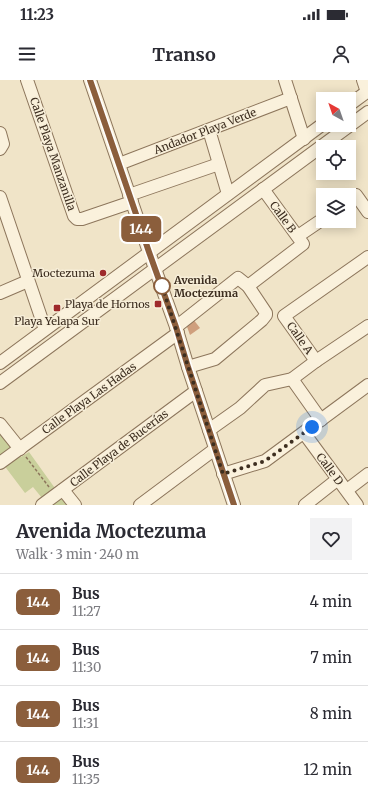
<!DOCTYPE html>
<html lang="en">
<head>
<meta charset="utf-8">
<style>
	body { margin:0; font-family:Merriweather,serif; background:#f2f2f3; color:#2b2b33; height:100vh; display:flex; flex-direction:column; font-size:15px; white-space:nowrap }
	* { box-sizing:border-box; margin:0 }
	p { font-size:13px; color:#7c7c81 }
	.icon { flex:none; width:22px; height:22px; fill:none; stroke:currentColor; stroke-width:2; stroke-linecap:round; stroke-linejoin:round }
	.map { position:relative; height:425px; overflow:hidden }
	.sheet { display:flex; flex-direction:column; background:#fff; flex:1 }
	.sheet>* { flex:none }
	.badge { padding:0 8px; border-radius:6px; font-size:14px; line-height:26px }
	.needle { width:26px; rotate:320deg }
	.controls { position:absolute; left:316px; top:12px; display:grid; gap:8px }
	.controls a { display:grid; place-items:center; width:40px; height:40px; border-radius:0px; background:#fff; box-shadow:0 2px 10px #0003; font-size:20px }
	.you { position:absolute; width:20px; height:20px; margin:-10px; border:3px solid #fff; border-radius:50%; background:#1a73e8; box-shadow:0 0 0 6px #1a73e833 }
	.map>.badge { position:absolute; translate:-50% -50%; box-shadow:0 0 0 2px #fff }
	.round { display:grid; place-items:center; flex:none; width:42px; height:42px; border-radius:0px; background:#f2f2f3 }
	.summary { display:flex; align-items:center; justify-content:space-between; height:68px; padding:0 16px }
	h1 { font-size:19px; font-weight:700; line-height:30px }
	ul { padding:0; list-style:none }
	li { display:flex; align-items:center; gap:12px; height:56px; padding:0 16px; border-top:1px solid #e1e1e2 }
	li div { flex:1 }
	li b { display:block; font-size:15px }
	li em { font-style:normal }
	li .badge { min-width:44px; font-weight:700; text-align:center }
	.status { display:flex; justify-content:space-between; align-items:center; height:28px; padding:0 20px; background:#fff; direction:ltr }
	.status svg { height:11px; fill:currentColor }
	header { display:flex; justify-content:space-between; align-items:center; height:52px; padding:0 16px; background:#fff; font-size:18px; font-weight:700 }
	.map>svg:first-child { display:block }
	.green { fill:#c9cf9b }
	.building { fill:#cf9f7d }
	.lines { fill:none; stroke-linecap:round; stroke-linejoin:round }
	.minor-casing { stroke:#8d765c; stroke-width:14 }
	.path { stroke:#8d765c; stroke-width:1.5; stroke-dasharray:3 2; stroke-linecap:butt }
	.minor { stroke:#faf1dc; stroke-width:12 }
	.line-casing { stroke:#fff; stroke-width:9 }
	.line { stroke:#8b5e3c; stroke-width:6 }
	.walk { stroke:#3d2e20; stroke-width:4; stroke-dasharray:0 7.2 }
	.poi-dot { fill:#9e2a2b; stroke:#f7eed8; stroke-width:1.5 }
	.stop-dot { fill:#fff; stroke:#8b5e3c; stroke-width:2 }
	.labels { text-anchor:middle; stroke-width:3; stroke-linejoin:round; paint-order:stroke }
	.street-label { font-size:11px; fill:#3d2e20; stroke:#f7eed8 }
	.poi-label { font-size:11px; fill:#3d2e20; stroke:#f7eed8; text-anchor:end }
	.stop-label { font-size:11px; font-weight:bold; fill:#3d2e20; stroke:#f7eed8; text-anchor:start }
</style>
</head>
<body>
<div class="status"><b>11:23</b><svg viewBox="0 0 49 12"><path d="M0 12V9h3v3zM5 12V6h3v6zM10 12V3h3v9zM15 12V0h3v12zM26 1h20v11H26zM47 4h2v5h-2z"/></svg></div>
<header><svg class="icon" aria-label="menu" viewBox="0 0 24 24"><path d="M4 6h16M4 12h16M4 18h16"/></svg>Transo<svg class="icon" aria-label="person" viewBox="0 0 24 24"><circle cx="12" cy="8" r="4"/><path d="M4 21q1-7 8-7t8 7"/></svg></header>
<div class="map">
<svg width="368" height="425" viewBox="0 0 368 425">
	<rect width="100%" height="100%" fill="#f0e4c8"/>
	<polygon class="green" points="0,350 21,377 29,372 67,425 39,425 42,418 33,407 25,413 0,380"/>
	<polygon class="building" points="193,239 200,248 190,255 186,244"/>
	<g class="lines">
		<defs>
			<g id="minor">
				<polyline points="27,0 74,136 77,139 82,139 132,122"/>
				<polyline points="90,0 149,172 176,247 188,287 234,425"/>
				<polyline points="285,0 304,59"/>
				<polyline points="363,0 367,12"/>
				<polyline points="349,25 368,11"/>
				<polyline points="209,50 228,114"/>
				<polyline points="0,53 3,64 0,69"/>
				<polyline points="119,84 291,18"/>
				<polyline points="129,115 219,84"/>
				<polyline points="0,117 45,249"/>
				<polyline points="349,120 356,115 368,132"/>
				<polyline points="298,156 323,139"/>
				<polyline points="248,206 303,164 263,109"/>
				<polyline points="0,213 28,201"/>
				<polyline points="176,247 238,198 248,206 266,233 266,235 262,240 215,279 188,287"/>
				<polyline points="316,281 284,236 368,177"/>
				<polyline points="0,283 323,44"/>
				<polyline points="292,299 321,340"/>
				<polyline points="0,303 368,32"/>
				<polyline points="0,344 20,369"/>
				<polyline points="209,350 240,328 265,305 292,299 316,281 368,246"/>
				<polyline points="304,353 357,425"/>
				<polyline points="0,383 178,253"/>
				<polyline points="223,394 265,381 368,305"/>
				<polyline points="63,410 75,425"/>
				<polyline points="347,410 368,394"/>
				<polyline points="42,425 196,311"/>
				<polyline points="140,425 215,369"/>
				<polyline points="305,425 338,399"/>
			</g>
		</defs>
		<use href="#minor" class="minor-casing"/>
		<polyline class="path" points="26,377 49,407"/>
		<use href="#minor" class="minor"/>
	</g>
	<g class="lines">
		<defs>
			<polyline id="line" points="90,0 149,172 176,247 188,287 234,425"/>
		</defs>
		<use href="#line" class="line-casing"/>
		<use href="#line" class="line"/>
		<polyline class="walk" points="162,206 161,203 223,394 265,381 312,347"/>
	</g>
	<g class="poi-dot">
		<circle cx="103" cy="193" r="4"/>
		<rect x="154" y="220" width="8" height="8" rx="2"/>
		<rect x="53" y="224" width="8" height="8" rx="2"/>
	</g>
	<circle class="stop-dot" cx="162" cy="206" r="8"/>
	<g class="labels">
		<g class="street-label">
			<text transform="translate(205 51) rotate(-21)" y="4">Andador Playa Verde</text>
			<text transform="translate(53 74) rotate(71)" y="4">Calle Playa Manzanilla</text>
			<text transform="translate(283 137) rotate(54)" y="4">Calle B</text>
			<text transform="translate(300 258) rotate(55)" y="4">Calle A</text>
			<text transform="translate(89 318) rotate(-36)" y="4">Calle Playa Las Hadas</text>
			<text transform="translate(119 368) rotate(-37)" y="4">Calle Playa de Bucerías</text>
			<text transform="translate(330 389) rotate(53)" y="4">Calle D</text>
		</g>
		<g class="poi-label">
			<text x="95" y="197">Moctezuma</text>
			<text x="150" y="228">Playa de Hornos</text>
			<text x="57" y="245" text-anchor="middle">Playa Yelapa Sur</text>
		</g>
		<g class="stop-label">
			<text x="174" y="204">Avenida<tspan x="174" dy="13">Moctezuma</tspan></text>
		</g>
	</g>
</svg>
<div class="controls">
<a><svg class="needle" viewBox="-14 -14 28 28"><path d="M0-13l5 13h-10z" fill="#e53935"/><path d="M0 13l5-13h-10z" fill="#7c7c81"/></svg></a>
<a><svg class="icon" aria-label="locate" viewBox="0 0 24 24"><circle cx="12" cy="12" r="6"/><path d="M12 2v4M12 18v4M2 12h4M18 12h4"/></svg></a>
<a><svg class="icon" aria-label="layers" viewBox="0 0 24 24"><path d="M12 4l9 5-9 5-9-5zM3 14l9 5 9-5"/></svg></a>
</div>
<div class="you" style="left:312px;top:347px"></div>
<b class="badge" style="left:141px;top:149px;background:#8b5e3c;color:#fff">144</b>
</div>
<section class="sheet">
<div class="summary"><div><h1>Avenida Moctezuma</h1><p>Walk · 3 min · 240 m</p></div><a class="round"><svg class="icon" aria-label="heart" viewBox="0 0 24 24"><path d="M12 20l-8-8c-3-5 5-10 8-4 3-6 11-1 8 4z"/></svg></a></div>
<ul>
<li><span class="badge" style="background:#8b5e3c;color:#fff">144</span><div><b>Bus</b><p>11:27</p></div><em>4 min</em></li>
<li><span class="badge" style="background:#8b5e3c;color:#fff">144</span><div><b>Bus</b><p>11:30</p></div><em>7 min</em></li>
<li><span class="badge" style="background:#8b5e3c;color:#fff">144</span><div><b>Bus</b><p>11:31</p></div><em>8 min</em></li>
<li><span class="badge" style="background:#8b5e3c;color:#fff">144</span><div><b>Bus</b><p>11:35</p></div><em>12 min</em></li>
</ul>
</section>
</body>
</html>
